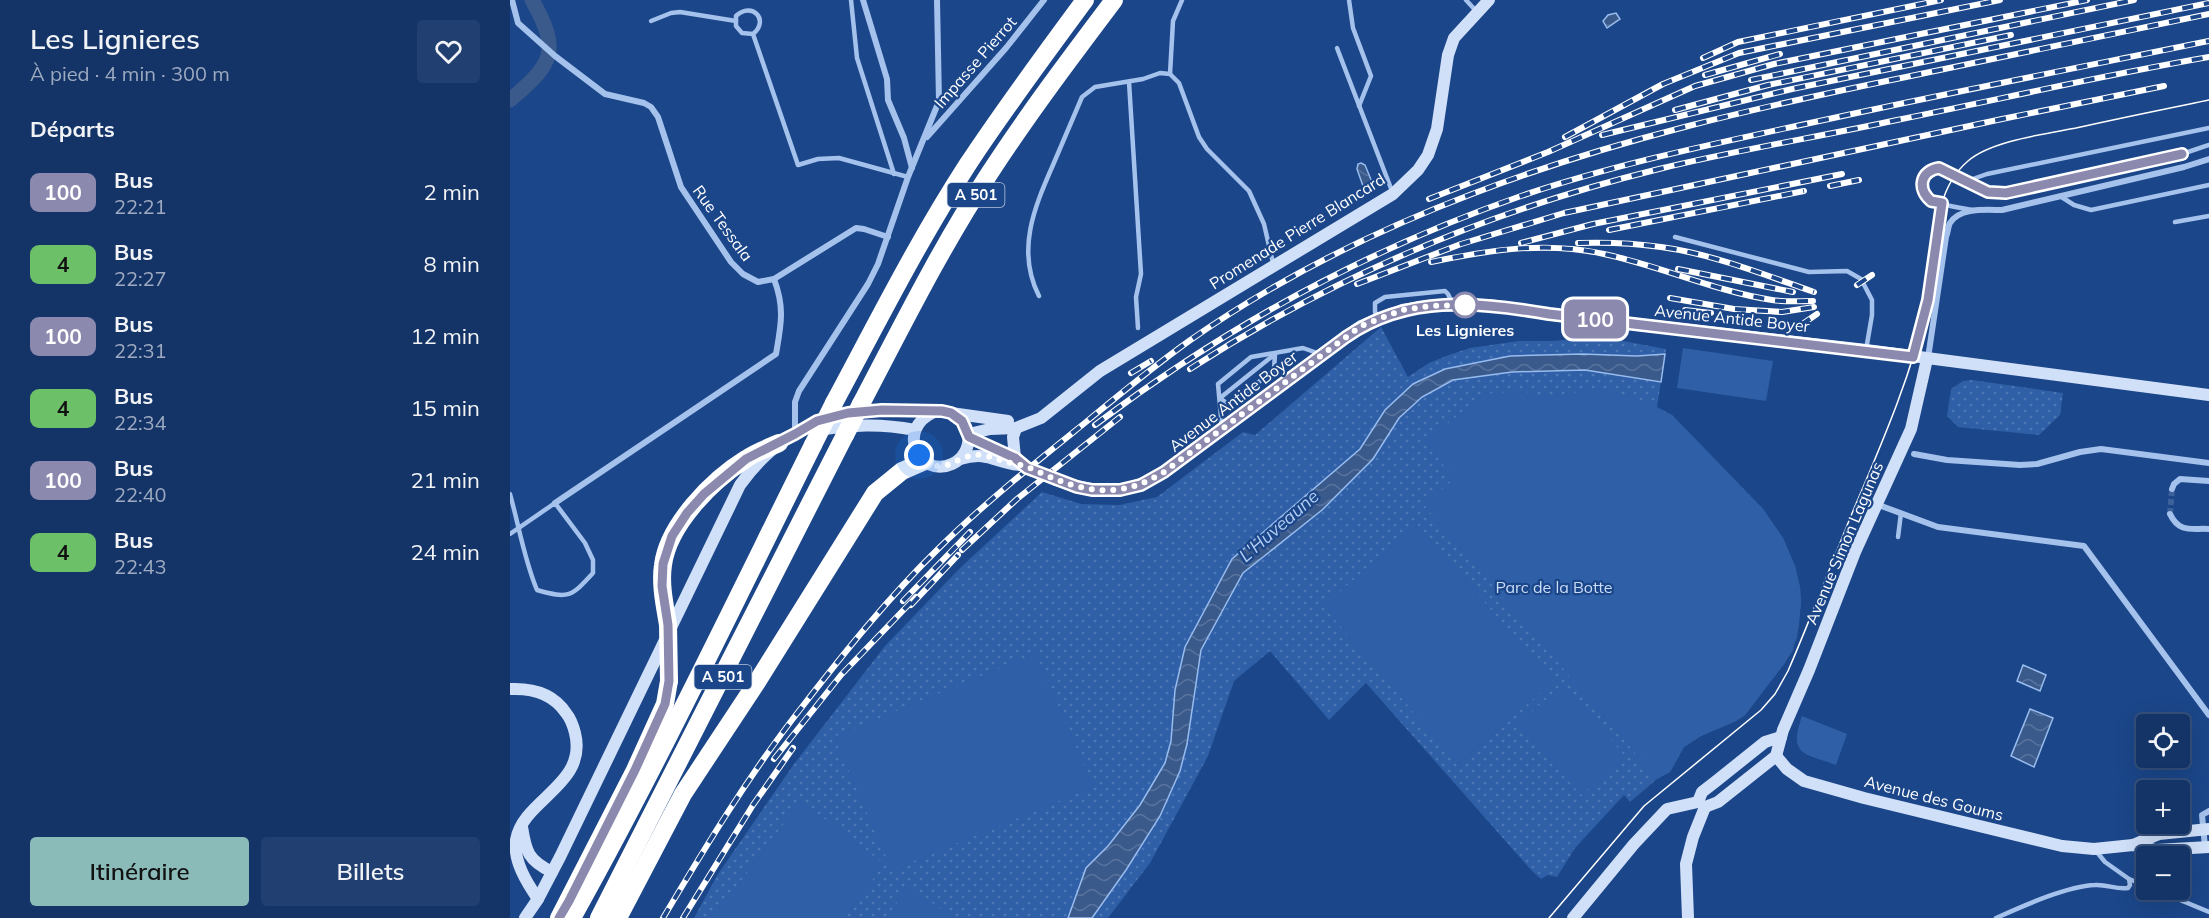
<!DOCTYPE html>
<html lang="fr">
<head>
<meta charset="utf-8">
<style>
	body { margin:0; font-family:Mulish,sans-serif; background:#213f70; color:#f1f3f6; height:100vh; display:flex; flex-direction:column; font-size:22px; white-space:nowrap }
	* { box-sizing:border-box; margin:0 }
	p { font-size:20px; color:#9daac0 }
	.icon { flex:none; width:33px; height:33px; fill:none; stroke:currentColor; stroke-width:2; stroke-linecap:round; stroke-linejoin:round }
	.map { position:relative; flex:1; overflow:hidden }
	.details { display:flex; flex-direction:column; background:#143467; width:510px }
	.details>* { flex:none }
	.badge { padding:0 12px; border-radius:9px; font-size:21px; line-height:39px }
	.fabs { position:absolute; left:1626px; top:714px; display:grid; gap:12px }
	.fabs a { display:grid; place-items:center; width:54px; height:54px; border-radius:6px; background:#143467; box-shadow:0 6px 24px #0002,0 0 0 2px #334f7b; font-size:30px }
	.you { position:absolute; width:30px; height:30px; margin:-15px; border:4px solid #fff; border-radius:50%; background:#1a73e8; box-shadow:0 0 0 9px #1a73e833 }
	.map>.badge { position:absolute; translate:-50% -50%; box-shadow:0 0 0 3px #fff }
	h2 { padding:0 30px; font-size:22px; line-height:54px }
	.round { display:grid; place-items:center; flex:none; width:63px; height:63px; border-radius:6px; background:#213f70 }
	.summary { display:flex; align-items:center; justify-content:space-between; height:102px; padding:0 30px }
	h1 { font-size:28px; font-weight:600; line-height:45px }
	.primary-button { display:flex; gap:12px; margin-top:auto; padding:12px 30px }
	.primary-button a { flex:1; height:69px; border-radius:6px; background:#8bbbb9; color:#111; font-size:24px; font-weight:600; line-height:69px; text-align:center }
	.primary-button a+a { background:#213f70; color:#f1f3f6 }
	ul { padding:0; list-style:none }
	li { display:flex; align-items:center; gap:18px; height:72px; padding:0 30px }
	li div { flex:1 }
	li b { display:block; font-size:22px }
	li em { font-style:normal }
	li .badge { min-width:66px; font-weight:700; text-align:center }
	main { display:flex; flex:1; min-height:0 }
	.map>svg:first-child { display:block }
	.park { fill:url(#park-dots) }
	.pitch { fill:#2e5fa7 }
	.water { fill:url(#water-waves); stroke:#98bcee; stroke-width:1.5 }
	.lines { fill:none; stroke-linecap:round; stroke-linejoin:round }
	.canal { stroke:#3b5a8c; stroke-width:15 }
	.street-tunnel { stroke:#3d629b; stroke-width:6; stroke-dasharray:6 3; stroke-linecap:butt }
	.lane { stroke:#a5c2ec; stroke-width:4.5 }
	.street { stroke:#a5c2ec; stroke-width:6 }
	.secondary { stroke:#d1e0f9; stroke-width:12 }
	.highway { stroke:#fff; stroke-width:18 }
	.tram { stroke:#fff; stroke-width:1.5 }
	.rail-casing { stroke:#fff; stroke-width:6 }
	.rail { stroke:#1b4689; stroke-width:4; stroke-dasharray:11; stroke-linecap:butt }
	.secondary-bridge { stroke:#d1e0f9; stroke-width:12 }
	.highway-bridge { stroke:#fff; stroke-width:18 }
	.line-casing { stroke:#fff; stroke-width:14 }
	.line { stroke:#8c89af; stroke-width:9 }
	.walk { stroke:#fff; stroke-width:6; stroke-dasharray:0 10.8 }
	.stop-dot { fill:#fff; stroke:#8c89af; stroke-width:3 }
	.labels { text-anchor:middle; stroke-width:4.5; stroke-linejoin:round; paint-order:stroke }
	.shield { fill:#1b4689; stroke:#bbc8dc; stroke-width:1.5 }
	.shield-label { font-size:15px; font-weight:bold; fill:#fff }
	.street-label { font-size:16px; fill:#fff; stroke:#1b4689 }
	.stop-label { font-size:16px; font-weight:bold; fill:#fff; stroke:#1b4689 }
	.park-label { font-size:16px; fill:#caddf9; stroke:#1b4689 }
	.water-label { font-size:18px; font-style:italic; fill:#b1ccf4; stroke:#1b4689 }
</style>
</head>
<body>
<main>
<section class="details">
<div class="summary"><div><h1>Les Lignieres</h1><p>À pied · 4 min · 300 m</p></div><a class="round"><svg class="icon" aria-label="heart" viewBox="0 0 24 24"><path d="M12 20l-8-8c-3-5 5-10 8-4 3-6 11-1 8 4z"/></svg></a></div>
<h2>Départs</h2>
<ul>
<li><span class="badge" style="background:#8c89af;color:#fff">100</span><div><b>Bus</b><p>22:21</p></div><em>2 min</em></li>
<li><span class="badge" style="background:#6cc067;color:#111">4</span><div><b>Bus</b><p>22:27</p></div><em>8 min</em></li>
<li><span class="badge" style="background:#8c89af;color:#fff">100</span><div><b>Bus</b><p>22:31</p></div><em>12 min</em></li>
<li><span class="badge" style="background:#6cc067;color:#111">4</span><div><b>Bus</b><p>22:34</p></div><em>15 min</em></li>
<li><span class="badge" style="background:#8c89af;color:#fff">100</span><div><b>Bus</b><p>22:40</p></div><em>21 min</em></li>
<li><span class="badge" style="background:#6cc067;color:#111">4</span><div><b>Bus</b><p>22:43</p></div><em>24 min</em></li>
</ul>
<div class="primary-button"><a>Itinéraire</a><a>Billets</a></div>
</section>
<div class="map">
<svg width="1699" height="918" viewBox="0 0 1699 918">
	<defs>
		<pattern id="park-dots" width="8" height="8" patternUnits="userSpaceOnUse" patternTransform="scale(1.5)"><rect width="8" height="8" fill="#2e5fa7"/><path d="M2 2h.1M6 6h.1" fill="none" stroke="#4d77b4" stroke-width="1.8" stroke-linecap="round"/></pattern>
		<pattern id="water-waves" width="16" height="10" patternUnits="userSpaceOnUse" patternTransform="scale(1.5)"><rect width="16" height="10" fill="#3b5a8c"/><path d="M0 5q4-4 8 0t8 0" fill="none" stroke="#58739d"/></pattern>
	</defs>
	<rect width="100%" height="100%" fill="#1b4689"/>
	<g class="park">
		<polygon points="871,327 898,377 919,363 939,355 960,348 1009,341 1045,341 1087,336 1156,349 1147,407 1162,415 1253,509 1273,538 1285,566 1290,587 1291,602 1289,625 1283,650 1274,664 1235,715 1226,721 1191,736 1174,747 1160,772 1147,779 1120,802 1114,795 1065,848 1047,877 1038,875 1031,879 1022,871 856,683 819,720 760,651 724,681 698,756 640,863 598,918 184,918 208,874 284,764 375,646 450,568 532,492 571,504 609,505 647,497 733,432 745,435"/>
		<polygon points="1462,380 1553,393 1550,415 1529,435 1448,427 1437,416 1441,389 1453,381"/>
	</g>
	<g class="pitch">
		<polygon points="1173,348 1263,361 1256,401 1167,388"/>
		<polygon points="1083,390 1101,392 1133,401 1162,415 1253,509 1273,538 1285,566 1290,587 1291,602 1287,638 1274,664 1235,715 1226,721 1191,736 1174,747 1160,772 1147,779 914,505 944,479 916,442 973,394 1015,391 1026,398"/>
		<polygon points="908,525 1043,682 948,764 813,606"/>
		<polygon points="526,653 583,787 382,870 324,737"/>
		<polygon points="1053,685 1115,756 1071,795 1008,723"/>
		<path d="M 1292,716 L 1337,734 L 1326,765 C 1294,753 1278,756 1292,716 Z"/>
		<polygon points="291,801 374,864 334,918 203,918"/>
		<polygon points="399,886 442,918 376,918"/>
	</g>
	<g class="water">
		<polygon points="1106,13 1110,19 1097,28 1093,21 1098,15"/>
		<polygon points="851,163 855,165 862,182 853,186 847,169 848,164"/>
		<polygon points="1072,354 1127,356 1155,354 1151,382 1075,370 1002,372 943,380 912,397 889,418 863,459 812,510 733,573 691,650 677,744 670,771 650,816 616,870 582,918 558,918 576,868 598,846 630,805 655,763 661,741 665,690 675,647 722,559 850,449 875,410 903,384 935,369 1000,356"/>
		<polygon points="1513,665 1536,675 1530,691 1507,681"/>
		<polygon points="1520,709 1543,718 1524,767 1501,756"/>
	</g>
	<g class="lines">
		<path class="canal" d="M 0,100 C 43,64 51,51 22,0"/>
		<polyline class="street-tunnel" points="1660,514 1662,489"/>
		<g class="lane">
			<polyline points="341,0 347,58 384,174"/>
			<polyline points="839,0 843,28 861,76 849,106"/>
			<polyline points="956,0 967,12"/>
			<polyline points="141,21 161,13 170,12 226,21"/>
			<path d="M 243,34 L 232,33 L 226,26 L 226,16 C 242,1 260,20 243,34 L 288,165 L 308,159 L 329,158 L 398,177"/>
			<polyline points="827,48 882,191"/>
			<polyline points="660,74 663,21 672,0"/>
			<polyline points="619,82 631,274 626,297 628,328"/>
			<polyline points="1457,181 1477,174 1699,128"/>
			<polyline points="1550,196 1564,205 1581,210 1699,185"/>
			<path d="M 1463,210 C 1443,206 1398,204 1416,173 L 1429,168 L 1478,192 L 1496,193 L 1672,154 L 1699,145"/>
			<polyline points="1665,222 1699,216"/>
			<polyline points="1165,237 1299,272 1337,271 1351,279 1362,300 1362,315 1356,350"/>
			<path d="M 529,296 C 506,251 524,208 543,165 C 553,142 562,120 572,97 L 585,87 L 633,79 L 650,73 L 660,74 L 669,83 L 689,137 L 697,149 L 739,191 L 754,224 L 763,263"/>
			<polyline points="868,317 865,312 865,303 875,297 935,291 938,294 943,305"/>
			<polygon points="765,354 764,370 719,405 710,398"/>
			<polyline points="712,428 708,384 741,357 793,348 810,354"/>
			<path d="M 0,494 C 9,526 14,559 27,590 C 59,599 61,597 83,573 L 83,560 L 75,543 L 45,503 L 0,534"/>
			<polyline points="1388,537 1391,513"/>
			<polyline points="1619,879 1636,886"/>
			<polyline points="1646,890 1699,912"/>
			<path d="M 1486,918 C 1513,906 1557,886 1585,885 C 1596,884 1607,890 1618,888 L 1620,885 L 1619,879 L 1595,862 L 1586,851"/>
		</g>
		<g class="street">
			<polyline points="2,0 8,23 45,56 95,94 134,103 141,107 148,117 171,187 221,262 233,274 248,282 264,279 346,228 354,229 378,237"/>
			<polyline points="353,0 377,79 378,100 394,138 402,168"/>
			<polyline points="417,137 496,48 534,0"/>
			<polyline points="1404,356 1418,300 1432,203"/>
			<path d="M 1418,358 L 1436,237 C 1438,233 1438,226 1440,223 C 1450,207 1476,210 1492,210 L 1674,167 L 1699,159"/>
			<polyline points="285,433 285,402 289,391 358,284 368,264 398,177 429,101 427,0"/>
			<polyline points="1404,454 1437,460 1510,465 1527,464 1570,452 1591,449 1699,463"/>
			<polyline points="1662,489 1664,484 1670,479 1699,481"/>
			<path d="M 45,503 L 266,354 C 271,325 275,308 264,279"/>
			<polyline points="1366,504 1428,527 1574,546 1699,715"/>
			<path d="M 1660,514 C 1669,533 1681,528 1699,529"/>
			<polyline points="1695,847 1692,815 1699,811"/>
		</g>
		<g class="secondary">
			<polyline points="441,413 498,421"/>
			<path d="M 308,430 C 344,425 368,423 405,430"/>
			<polyline points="459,434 480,429 506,428 531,418 590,371 883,194 908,170 918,155 927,129 938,55 944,38 979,0"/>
			<polyline points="459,437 505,458 511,465"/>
			<polyline points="505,458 503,437 506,428"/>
			<path d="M 450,459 C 480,450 485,464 512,465"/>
			<path d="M 546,480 C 588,494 616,496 654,472 L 851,326 L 892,310 L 920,306 L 979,305 L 1039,314 L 1356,350 L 1699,395"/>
			<path d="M 0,689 C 22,688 43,693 56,713 C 61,719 63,725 65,733 C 78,785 13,799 6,840 C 3,861 17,883 28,899"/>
			<polyline points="1266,756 1277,769 1294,781 1354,798 1552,846 1584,849 1623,845 1646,850 1699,847"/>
			<polyline points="1188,802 1192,792 1205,782 1255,742 1271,737"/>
			<polyline points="1195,807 1208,802 1266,756 1273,730 1299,670 1345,552 1401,429 1417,359"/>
			<path d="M 12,827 C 16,852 18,860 42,872"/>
			<polyline points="1623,845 1649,834 1699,829"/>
			<path d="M 15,918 L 28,899 L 50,857 L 230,485 C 274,424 327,407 401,411 C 414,411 430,409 442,413 C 464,422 464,454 442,464 C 409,479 385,429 424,412"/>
			<polyline points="1063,918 1124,844 1157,809 1188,802"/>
			<polyline points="1178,918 1176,864 1183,837 1195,807"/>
		</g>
		<g class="highway">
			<path d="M 324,403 C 367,323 408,241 458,164 C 495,108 535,54 575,0"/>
			<path d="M 351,404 C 392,326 431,247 479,174 C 518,114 561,57 604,0"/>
			<path d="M 158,625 C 155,606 150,585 153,565 C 158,525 202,480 236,459 C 246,452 258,448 269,443"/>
			<polyline points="49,918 125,770 155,704 159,681"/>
			<path d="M 62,918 C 148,764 224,604 303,445"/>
			<polyline points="89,918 335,435"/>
			<polyline points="108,918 173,794 247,682 365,493 392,471 415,461"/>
		</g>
		<path class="tram" d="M 1039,918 L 1134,806 L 1251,710 L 1265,694 L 1278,671 C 1301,618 1321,564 1343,511 C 1372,443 1402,374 1418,302 C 1428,256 1418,195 1458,161 C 1481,141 1535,134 1566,128 C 1610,118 1655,109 1699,100"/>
		<defs>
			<g id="rail">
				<polyline points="1193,58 1228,42 1431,0"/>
				<polyline points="1195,75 1270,54"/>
				<polyline points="1241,80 1624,0"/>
				<polyline points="1165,110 1258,85 1501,35"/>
				<polyline points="1092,135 1282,89 1699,3"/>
				<polyline points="1055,137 1153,84 1229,53 1490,0"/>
				<polyline points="1320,186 1349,180"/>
				<polyline points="919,199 1038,152 1185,86 1264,64 1577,0"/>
				<polyline points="1099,230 1294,191"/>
				<polyline points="1011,243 1083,224 1332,174"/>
				<path d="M 1068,243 C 1096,242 1123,243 1151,247 C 1203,254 1255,275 1304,292"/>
				<path d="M 921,262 C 979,250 1036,241 1094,254 C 1151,266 1204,291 1262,300 C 1275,302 1289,301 1303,301"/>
				<polyline points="1168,269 1283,292"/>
				<polyline points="847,284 951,244 1054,213 1492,119 1654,86"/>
				<polyline points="1347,285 1362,275"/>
				<polyline points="1160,298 1224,309 1272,312 1304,307"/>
				<polyline points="1175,310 1201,313"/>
				<polyline points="1291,325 1307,314"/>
				<path d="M 680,369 C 824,276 982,210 1149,169 C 1227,150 1308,137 1387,120 C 1491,99 1594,75 1699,57"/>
				<polyline points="621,373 641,361"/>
				<path d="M 585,425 C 714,328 858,249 1011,196 C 1105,164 1203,144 1300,123 C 1433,94 1566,68 1699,41"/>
				<polyline points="452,550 507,499 610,417"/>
				<polyline points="393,601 460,532"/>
				<polyline points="401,605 448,555"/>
				<polyline points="264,759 331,675 406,597"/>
				<path d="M 153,918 C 196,846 240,773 292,707 C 334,653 378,598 427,550 C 473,504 525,463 576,422 C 610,394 644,366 679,341 C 766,280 862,232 962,194 C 1102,140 1249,107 1396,77 C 1497,56 1598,35 1699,14"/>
				<polyline points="173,918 243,805 283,748"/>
			</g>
		</defs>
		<use href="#rail" class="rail-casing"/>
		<use href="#rail" class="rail"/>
		<polyline class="secondary-bridge" points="512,465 546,480"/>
		<g class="highway-bridge">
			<polyline points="335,435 351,404"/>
			<polyline points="303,445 324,403"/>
			<polyline points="158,625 159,681"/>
		</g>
	</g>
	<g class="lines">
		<defs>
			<path id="line" d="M 49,918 L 59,901 L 125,770 L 155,704 L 159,681 L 158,625 L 152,586 L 153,564 L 162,536 L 177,513 L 194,494 L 236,459 L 285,434 L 307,421 L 338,413 L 372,410 L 432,411 L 441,413 L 452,421 L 459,437 L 505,458 L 517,468 L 567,487 L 582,490 L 610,490 L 631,485 L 654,472 L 836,337 C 898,294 969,302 1039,314 L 1403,357 L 1418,300 L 1432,203 L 1421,201 C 1407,189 1410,171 1429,168 L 1478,192 L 1496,193 L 1672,154"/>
		</defs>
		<use href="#line" class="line-casing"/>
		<use href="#line" class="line"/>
		<path class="walk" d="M 409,455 C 435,483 449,448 476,456 C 488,459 498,463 511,465 C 522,468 534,475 545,479 C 585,495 617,495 654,472 L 851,326 L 892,310 L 920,306 L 955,305"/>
	</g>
	<circle class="stop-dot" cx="955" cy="305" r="12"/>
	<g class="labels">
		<g class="shield">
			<rect x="437.5" y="183" width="57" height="24" rx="4.5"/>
			<rect x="184.5" y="665" width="57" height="24" rx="4.5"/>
		</g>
		<g class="shield-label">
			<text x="466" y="200">A 501</text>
			<text x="213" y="682">A 501</text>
		</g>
		<g class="street-label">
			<text transform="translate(465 62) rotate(-49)" y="6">Impasse Pierrot</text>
			<text transform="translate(213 223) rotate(54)" y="6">Rue Tessala</text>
			<text transform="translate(787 231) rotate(-32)" y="6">Promenade Pierre Blancard</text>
			<text transform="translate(1222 318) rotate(6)" y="6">Avenue Antide Boyer</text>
			<text transform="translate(723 401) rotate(-37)" y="6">Avenue Antide Boyer</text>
			<text transform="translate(1334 543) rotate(-67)" y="6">Avenue Simon Lagunas</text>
			<text transform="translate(1424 798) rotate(14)" y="6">Avenue des Goums</text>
		</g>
		<g class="stop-label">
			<text x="955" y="336">Les Lignieres</text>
		</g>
		<g class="park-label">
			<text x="1044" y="593">Parc de la Botte</text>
		</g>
		<g class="water-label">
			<text transform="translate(769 526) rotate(-41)" y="6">L'Huveaune</text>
		</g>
	</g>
</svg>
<div class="fabs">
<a><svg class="icon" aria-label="locate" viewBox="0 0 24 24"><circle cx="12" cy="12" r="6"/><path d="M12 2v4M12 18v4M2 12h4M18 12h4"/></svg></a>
<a>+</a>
<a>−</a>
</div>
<div class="you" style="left:409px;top:455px"></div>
<b class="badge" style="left:1085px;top:319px;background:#8c89af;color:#fff">100</b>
</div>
</main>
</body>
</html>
